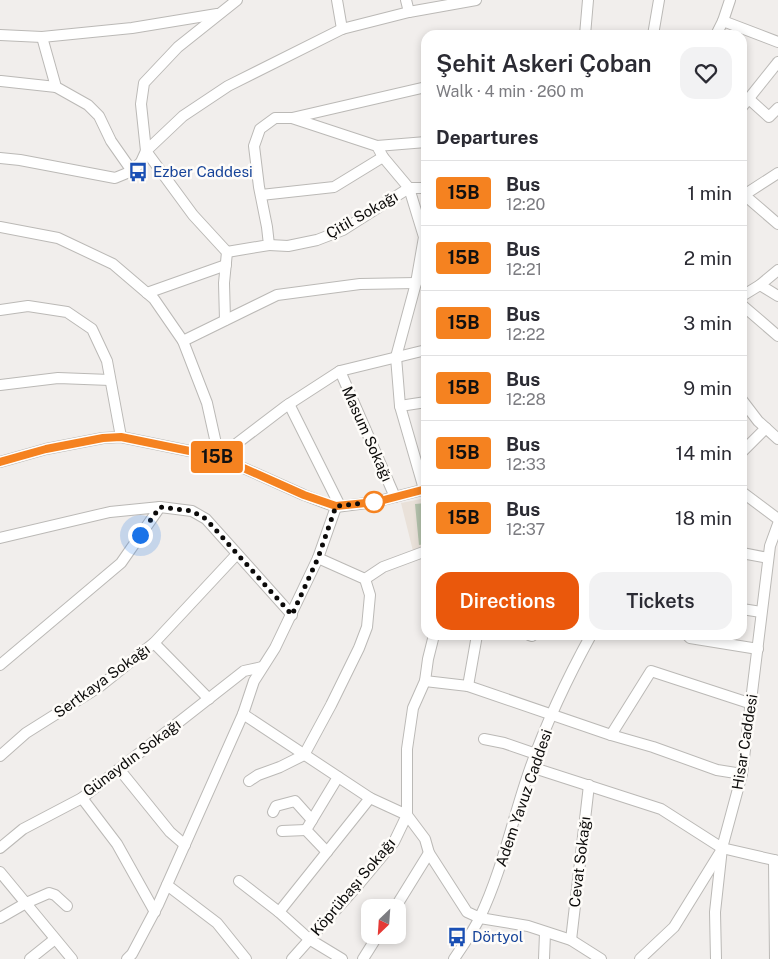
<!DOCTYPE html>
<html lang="en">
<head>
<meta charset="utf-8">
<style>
	body { margin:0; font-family:"Public Sans",sans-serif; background:#f2f2f3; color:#2b2b33; height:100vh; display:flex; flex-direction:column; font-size:19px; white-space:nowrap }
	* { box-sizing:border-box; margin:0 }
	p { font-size:16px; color:#7c7c81 }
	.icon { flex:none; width:28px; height:28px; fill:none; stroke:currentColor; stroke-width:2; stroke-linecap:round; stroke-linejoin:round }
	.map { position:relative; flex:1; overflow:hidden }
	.side { position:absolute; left:421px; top:30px; width:326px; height:610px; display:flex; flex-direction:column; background:#fff; border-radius:15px; box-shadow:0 2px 8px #0003 }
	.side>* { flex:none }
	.badge { padding:0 10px; border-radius:4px; font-size:18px; line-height:32px }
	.needle { width:32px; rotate:205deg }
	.fabs { position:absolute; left:361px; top:899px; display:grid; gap:10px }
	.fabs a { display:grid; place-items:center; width:45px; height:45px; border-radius:10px; background:#fff; box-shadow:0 2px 8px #0003; font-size:25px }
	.you { position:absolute; width:25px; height:25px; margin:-12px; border:4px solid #fff; border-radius:50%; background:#1a73e8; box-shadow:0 0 0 8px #1a73e833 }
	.map>.badge { position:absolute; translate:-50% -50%; box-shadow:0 0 0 2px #fff }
	h2 { padding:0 15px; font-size:19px; line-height:45px }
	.round { display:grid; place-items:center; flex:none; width:52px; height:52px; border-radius:15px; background:#f2f2f3 }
	.overview { display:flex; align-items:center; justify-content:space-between; height:85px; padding:0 15px }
	h1 { font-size:24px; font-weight:600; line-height:38px }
	.button { display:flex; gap:10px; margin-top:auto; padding:10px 15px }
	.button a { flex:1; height:58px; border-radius:15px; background:#ea580c; color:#fff; font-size:20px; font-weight:600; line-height:58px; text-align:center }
	.button a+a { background:#f2f2f3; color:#2b2b33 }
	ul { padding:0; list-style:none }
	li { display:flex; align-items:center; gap:15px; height:65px; padding:0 15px; border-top:1px solid #e1e1e2 }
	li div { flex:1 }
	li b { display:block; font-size:19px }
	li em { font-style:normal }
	li .badge { min-width:55px; font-weight:700; text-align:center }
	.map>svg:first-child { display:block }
	.built { fill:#e9e1d9 }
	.green { fill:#b4c2ac }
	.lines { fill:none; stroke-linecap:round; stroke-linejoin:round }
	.minor-casing { stroke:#bbb9b6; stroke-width:12 }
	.minor { stroke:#fff; stroke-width:10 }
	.line-casing { stroke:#fff; stroke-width:11 }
	.line { stroke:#f58220; stroke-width:8 }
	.walk { stroke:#0c0b0a; stroke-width:5; stroke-dasharray:0 9 }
	.stop-dot { fill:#fff; stroke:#f58220; stroke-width:2.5 }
	.labels { text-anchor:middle; stroke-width:5; stroke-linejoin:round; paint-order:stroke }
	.transit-label { font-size:15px; fill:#164399; stroke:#fefcf9; text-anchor:start }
	.street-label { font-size:15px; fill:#0c0b0a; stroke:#fefcf9 }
</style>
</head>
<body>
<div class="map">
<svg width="778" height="959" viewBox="0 0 778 959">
	<rect width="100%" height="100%" fill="#f1eeec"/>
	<polygon class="built" points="426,498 426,549 413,551 401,503"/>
	<polygon class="green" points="426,503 426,544 419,545 415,504"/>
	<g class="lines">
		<defs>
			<g id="minor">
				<polyline points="337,0 342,29"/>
				<polyline points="406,0 409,12"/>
				<polyline points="730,0 723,21 778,42"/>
				<polyline points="0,35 42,37 132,28 217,14"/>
				<polyline points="585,35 588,0"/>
				<polyline points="653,35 659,0"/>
				<polyline points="716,35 723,21"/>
				<polyline points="42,37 56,87 88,105 99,116 111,141 132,171"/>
				<polyline points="1,81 56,87"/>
				<polyline points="749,99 769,117 778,108"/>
				<polyline points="742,107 778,62"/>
				<polyline points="292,118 377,146 383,157 409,188 424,237 416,283 396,357 400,406"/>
				<polyline points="377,146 426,142"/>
				<polyline points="0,158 20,160 115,178 132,171 141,162 146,151 141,104 144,83 178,47 237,0"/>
				<polyline points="742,193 778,224"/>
				<polyline points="261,195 334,187 383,157"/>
				<polyline points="744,195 778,173"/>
				<polyline points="0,227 58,238 113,264 154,299 183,341 207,403 219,457 286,406 340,371 426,350"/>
				<polyline points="269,245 288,246 317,240 343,230 409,188 426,188"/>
				<polyline points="227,252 269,245 267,227 259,187 254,146 260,129 275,118 292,118 426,87"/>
				<polyline points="760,285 778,296"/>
				<polyline points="147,293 226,265"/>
				<polyline points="742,296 760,285 778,270"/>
				<polyline points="742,305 778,336"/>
				<polyline points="0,310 28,306 67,312 92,329 107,361 121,437"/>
				<polyline points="225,320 224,283 227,252 193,215 146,151 183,116 228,86 342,29 409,12 476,0"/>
				<polyline points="183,341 277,295 360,284 416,283"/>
				<polyline points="340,371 395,497"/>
				<polyline points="0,385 58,378 110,380"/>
				<polyline points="742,400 758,421 778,439"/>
				<polyline points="289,404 340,506"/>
				<polyline points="742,452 766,428"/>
				<polyline points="0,462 46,449 103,438 121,437 219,457 304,495 336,507 375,502 426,489"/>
				<polyline points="424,489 400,406 426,402"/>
				<polyline points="742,492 778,519"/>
				<polyline points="0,538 110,512 160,507 192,511 206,519 292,615"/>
				<polyline points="742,553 768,558"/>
				<polyline points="365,579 383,567 426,551"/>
				<polyline points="742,609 761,612"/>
				<polyline points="529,635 532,636"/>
				<polyline points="687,635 690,638 758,649"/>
				<polyline points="154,643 209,699"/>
				<polyline points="0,665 121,563 160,507"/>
				<polyline points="425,681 468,686 611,735 653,747 717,770 742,774"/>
				<polyline points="468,686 477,635"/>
				<polyline points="243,714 370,798 407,815 425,839 429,853 467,912 480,918 528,926 571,940 601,959"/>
				<polyline points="611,735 651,671 752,704"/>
				<polyline points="484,739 504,743 536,754"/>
				<polyline points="0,756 26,733 99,687 154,643 237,554"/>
				<polyline points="531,767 661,809 722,848 778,861"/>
				<polyline points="119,769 170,832 185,845"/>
				<polyline points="249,781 258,775 280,767 304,755 331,705 359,648 367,627 370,595 365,579 318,558"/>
				<polyline points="82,798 117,844 155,912"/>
				<polyline points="273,812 276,806 295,801 312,820 338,777"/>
				<polyline points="312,820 306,830 327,852"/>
				<polyline points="282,831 306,830"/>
				<polyline points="0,848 23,829 82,798 244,671 262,667"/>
				<polyline points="774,860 775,959"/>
				<polyline points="0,872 72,959"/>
				<polyline points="239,881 279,912"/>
				<polyline points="167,885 217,923 246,959"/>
				<polyline points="395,908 429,853"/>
				<polyline points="0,918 26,903 49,893 55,895 67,906"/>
				<polyline points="571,940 589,785"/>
				<polyline points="30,959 55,939"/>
				<polyline points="127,959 132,954 158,905 243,714 254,681 275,648 318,558 336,507"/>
				<polyline points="292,959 359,884 394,842 407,815 407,749 413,708 425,681 428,659 434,635"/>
				<polyline points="342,959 309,939 279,912 370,798"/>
				<polyline points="363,959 378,935"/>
				<path d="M 454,959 C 463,945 473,932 480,917 C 503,869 513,816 531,766 C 547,721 568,677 591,635"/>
				<polyline points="544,959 545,933"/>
				<polyline points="640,959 674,927 721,851"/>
				<polyline points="716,959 715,912 722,848 742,774 770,546 778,524"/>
			</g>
		</defs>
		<use href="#minor" class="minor-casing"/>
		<use href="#minor" class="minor"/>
	</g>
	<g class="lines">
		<defs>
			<polyline id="line" points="0,462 46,449 103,438 121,437 219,457 304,495 336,506 376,502 426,489"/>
		</defs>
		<use href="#line" class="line-casing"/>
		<use href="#line" class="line"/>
		<polyline class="walk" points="140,535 160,507 192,511 206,519 292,615 318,558 336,506 376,502 374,502"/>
	</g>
	<defs>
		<symbol id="bus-bare" viewBox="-9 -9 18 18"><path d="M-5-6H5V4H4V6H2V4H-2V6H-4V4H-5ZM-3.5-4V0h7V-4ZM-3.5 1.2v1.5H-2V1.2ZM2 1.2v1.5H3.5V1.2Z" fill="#1a4fb4" stroke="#fefcf9" stroke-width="2.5" paint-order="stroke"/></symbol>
	</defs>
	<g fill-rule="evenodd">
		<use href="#bus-bare" x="124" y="158" width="28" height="28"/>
		<use href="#bus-bare" x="443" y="923" width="28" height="28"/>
	</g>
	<circle class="stop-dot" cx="374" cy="502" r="10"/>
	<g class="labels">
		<g class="transit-label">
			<text x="153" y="177">Ezber Caddesi</text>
			<text x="472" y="942">Dörtyol</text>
		</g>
		<g class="street-label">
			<text transform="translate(362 215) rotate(-30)" y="5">Çitil Sokağı</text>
			<text transform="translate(367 434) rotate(66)" y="5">Masum Sokağı</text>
			<text transform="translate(102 681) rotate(-36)" y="5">Sertkaya Sokağı</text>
			<text transform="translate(745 742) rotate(-81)" y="5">Hisar Caddesi</text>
			<text transform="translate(132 758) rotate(-37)" y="5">Günaydın Sokağı</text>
			<text transform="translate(524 798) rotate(-71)" y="5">Adem Yavuz Caddesi</text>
			<text transform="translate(580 862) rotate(-83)" y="5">Cevat Sokağı</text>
			<text transform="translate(353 887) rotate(-50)" y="5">Köprübaşı Sokağı</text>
		</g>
	</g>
</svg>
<div class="fabs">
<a><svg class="needle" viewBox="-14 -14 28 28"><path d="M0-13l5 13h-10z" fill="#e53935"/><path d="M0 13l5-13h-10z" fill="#7c7c81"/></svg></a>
</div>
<div class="you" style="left:140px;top:535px"></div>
<b class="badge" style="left:217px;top:457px;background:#f58220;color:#111">15B</b>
<section class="side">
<div class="overview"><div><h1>Şehit Askeri Çoban</h1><p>Walk · 4 min · 260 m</p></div><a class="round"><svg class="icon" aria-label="heart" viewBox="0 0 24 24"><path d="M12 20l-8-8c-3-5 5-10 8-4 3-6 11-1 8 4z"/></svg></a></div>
<h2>Departures</h2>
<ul>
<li><span class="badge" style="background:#f58220;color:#111">15B</span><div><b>Bus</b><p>12:20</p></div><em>1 min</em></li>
<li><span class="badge" style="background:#f58220;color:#111">15B</span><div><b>Bus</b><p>12:21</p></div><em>2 min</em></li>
<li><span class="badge" style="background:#f58220;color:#111">15B</span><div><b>Bus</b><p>12:22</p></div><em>3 min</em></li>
<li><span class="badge" style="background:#f58220;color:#111">15B</span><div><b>Bus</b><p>12:28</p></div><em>9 min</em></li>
<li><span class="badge" style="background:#f58220;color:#111">15B</span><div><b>Bus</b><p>12:33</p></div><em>14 min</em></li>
<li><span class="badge" style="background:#f58220;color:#111">15B</span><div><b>Bus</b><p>12:37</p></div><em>18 min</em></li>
</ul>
<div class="button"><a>Directions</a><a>Tickets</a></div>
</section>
</div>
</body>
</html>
